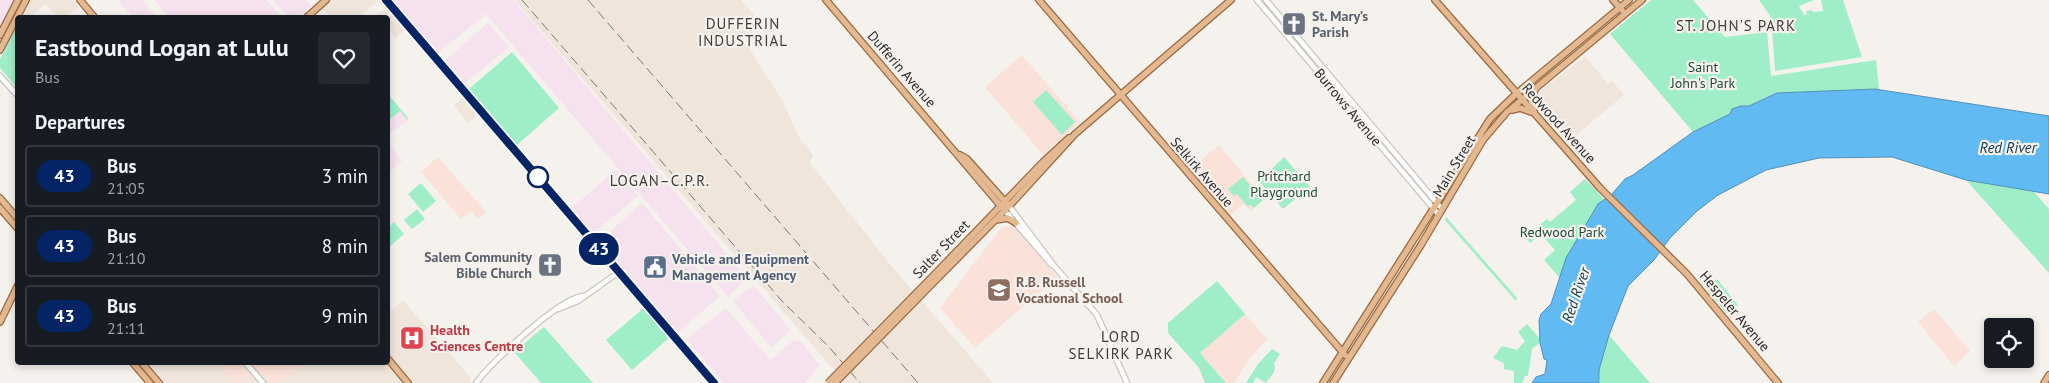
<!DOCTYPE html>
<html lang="en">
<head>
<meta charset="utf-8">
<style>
	body { margin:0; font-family:"PT Sans",sans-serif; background:#242831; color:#f1f3f6; height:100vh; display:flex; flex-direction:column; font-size:19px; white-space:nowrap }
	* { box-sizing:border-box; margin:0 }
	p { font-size:16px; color:#9ea1a6 }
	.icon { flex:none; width:28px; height:28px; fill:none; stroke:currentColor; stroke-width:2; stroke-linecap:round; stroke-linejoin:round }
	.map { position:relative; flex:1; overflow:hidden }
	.details { position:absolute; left:15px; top:15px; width:375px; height:350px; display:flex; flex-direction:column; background:#171b24; border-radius:5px; box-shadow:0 2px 8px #0003 }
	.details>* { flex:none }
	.badge { padding:0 10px; border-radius:16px; font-size:18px; line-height:32px }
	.controls { position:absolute; left:1984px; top:318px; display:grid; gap:10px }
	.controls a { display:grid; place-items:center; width:50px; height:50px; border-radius:5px; background:#171b24; box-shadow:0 2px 8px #0003; font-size:25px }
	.map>.badge { position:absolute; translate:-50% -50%; box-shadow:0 0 0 2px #fff }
	h2 { padding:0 20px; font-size:19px; line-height:45px }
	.round { display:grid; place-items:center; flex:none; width:52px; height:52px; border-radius:5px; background:#242831 }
	.head { display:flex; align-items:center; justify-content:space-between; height:85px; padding:0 20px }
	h1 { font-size:24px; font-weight:700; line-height:38px }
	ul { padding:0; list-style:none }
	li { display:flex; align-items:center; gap:15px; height:62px; margin:0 10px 8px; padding:0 10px; border:2px solid #363941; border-radius:5px }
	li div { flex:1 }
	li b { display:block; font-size:19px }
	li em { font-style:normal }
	li .badge { min-width:55px; font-weight:700; text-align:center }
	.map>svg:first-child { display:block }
	.built { fill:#efe5db }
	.industrial { fill:#f6e1ef }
	.education { fill:#fae2d8 }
	.green { fill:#9feec8 }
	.water { fill:#61bbf2; stroke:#5190b6 }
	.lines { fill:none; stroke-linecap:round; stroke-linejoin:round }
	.minor-casing { stroke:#c9c5c1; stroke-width:7 }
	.major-casing { stroke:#98693f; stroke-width:8 }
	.minor { stroke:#fff; stroke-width:4.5 }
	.major { stroke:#e4b992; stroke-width:5.5 }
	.rail { stroke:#797674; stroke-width:1; stroke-dasharray:10 5; stroke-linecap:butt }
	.major-bridge-casing { stroke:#98693f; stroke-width:8; stroke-linecap:butt }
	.major-bridge { stroke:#e4b992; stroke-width:5.5 }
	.line-casing { stroke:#fff; stroke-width:11 }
	.line { stroke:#052465; stroke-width:8 }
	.stop-dot { fill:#fff; stroke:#052465; stroke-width:2.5 }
	.labels { text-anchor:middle; stroke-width:4.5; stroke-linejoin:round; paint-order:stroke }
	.worship-label { font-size:14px; font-weight:bold; fill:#5b616d; stroke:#f5f1ed; text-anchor:start }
	.park-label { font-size:14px; fill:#214d3a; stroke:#f5f1ed }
	.street-label { font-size:14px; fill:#2d2b2a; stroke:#f5f1ed }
	.service-label { font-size:14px; font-weight:bold; fill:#4e5e75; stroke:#f5f1ed; text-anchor:start }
	.education-label { font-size:14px; font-weight:bold; fill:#785e54; stroke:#f5f1ed; text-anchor:start }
	.health-label { font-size:14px; font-weight:bold; fill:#be3a42; stroke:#f5f1ed; text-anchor:start }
	.neighbourhood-label { font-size:15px; letter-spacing:1px; fill:#3e3b38; stroke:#f5f1ed }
	.water-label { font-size:15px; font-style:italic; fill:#11384e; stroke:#f5f1ed }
</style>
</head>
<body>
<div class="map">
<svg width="2049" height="383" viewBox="0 0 2049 383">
	<rect width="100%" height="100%" fill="#f5f1ed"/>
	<g class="built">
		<polygon points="30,0 73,0 79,7 66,17 57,17 46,4 30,17 23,17"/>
		<polygon points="332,0 380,0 359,17 330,17 322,8"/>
		<polygon points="515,0 741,0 762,24 743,39 782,100 800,139 813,155 810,163 893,268 993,383 845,383"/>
		<polygon points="386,8 404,30 395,39 388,29 388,18 376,16"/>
		<polygon points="1585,56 1608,84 1612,81 1624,95 1568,142 1535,104 1537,94"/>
		<polygon points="462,98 477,115 468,123 454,106"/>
		<polygon points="403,300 470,377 471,383 164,383 147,363 388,362 388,313"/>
	</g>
	<g class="industrial">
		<polygon points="0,0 14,0 0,27"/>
		<polygon points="118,0 142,0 157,17 133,17"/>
		<polygon points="154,0 266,0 282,17 169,17"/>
		<polygon points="274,0 305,0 311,6 298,17 289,17"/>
		<polygon points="392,0 514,0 747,278 728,297 486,14 438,53"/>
		<polygon points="488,23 509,47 464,84 445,61"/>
		<polygon points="388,94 409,119 388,135"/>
		<polygon points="388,142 402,161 388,173"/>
		<polygon points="616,170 638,196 592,234 571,209"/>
		<polygon points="642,203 720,296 678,332 598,242"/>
		<polygon points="753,285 791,330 771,347 733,301"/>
		<polygon points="726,308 770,360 794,340 801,342 820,365 805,383 724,383 686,339"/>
	</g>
	<g class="education">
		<polygon points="1022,55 1080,122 1043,155 985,87"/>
		<polygon points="1219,145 1264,199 1251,211 1244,204 1229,216 1189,170"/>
		<polygon points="438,157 486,212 478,219 471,211 461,219 421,172"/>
		<polygon points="1005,226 1015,226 1057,277 975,348 940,308 1001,228"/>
		<polygon points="1934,309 1970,351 1954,366 1918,322"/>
		<polygon points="1245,314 1267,339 1249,359 1234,383 1226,383 1200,353"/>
		<polygon points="218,363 305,363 280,383 269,383 258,369 242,383 235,383"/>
	</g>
	<g class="green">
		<polygon points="1651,0 1693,0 1725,37 1767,32 1771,76 1876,60 1879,89 1777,93 1749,106 1741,106 1732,109 1730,114 1693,132 1610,34"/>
		<polygon points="1759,0 1814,0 1799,6 1804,15 1807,14 1806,11 1812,10 1813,12 1823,11 1821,0 1843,0 1862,57 1775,71 1771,17"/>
		<polygon points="17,26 18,26 17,88 0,68 0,59"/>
		<polygon points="512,52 559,108 517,145 469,89"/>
		<polygon points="1315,62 1375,132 1375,135 1313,64"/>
		<polygon points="1046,90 1075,122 1062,135 1033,102"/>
		<polygon points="388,94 408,118 408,120 400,111 388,121"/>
		<polygon points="1380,138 1432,199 1432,201 1429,200 1377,139"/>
		<polygon points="1284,157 1310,187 1283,209 1259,181"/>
		<polygon points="1243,177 1263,200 1254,208 1251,205 1247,206 1237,194 1234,196 1228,189"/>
		<polygon points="1585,179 1604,199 1598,204 1566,258 1560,278 1544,260 1555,250 1541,234 1530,243 1525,237 1547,219 1550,222 1576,200 1570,192"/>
		<polygon points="1966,180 2034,192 2049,209 2049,273"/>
		<polygon points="421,183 436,201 423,212 408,194"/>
		<polygon points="417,209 425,219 412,229 404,220"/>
		<polygon points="1446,217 1517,298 1516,301 1445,220"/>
		<polygon points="394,222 404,234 388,248 388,228"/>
		<polygon points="1717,279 1738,305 1727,314 1706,288"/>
		<polygon points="1217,281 1245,314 1200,353 1226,383 1205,383 1199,368 1168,333 1168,323"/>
		<polygon points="644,308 669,338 632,370 606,340"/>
		<polygon points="1527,324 1542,341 1532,349 1528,376 1525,376 1522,383 1514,383 1514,371 1504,369 1504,363 1493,358 1502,346 1517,350 1525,341 1518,332"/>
		<polygon points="544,327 593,383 541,383 514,352"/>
		<polygon points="1609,335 1650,383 1600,383 1599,370"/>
		<path d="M 1272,349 L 1280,354 L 1274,363 C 1277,374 1270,375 1266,383 L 1256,377 L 1253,383 L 1246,383 L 1258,364 Z"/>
	</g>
	<polygon class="water" points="1875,89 2049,116 2049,194 1966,180 1892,157 1819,158 1766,170 1718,195 1697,211 1670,238 1654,260 1628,286 1609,335 1599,370 1599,383 1532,383 1536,377 1545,374 1547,360 1544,359 1540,343 1539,320 1541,314 1551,304 1566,258 1598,204 1612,194 1625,179 1633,175 1693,132 1730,114 1732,109 1741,106 1749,106 1777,93"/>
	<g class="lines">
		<defs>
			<g id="minor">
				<polyline points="1257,0 1439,215"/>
				<polyline points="1266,0 1442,209"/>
				<polyline points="0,76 18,96"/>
				<polyline points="1009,206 1055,267 1097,315 1127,383"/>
				<polyline points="1005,211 1052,265"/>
				<polyline points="558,309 578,301 619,272"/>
				<polyline points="245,362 263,383"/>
				<path d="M 476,383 C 492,362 558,299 583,296"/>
			</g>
			<g id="major">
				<polyline points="80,0 95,18"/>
				<polyline points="386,0 714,383"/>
				<polyline points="826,0 1005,211"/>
				<polyline points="1039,0 1345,355"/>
				<polyline points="1435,0 1600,188 1687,274 1778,383"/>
				<polyline points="1613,0 1622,10"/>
				<polyline points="306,18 326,0"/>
				<polyline points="0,35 18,0"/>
				<polyline points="0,50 26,0"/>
				<polyline points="1512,110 1520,108 1531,112"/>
				<polyline points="1534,112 1531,99 1535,90"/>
				<polyline points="960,155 967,159 1007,204"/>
				<polyline points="0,198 18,219"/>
				<polyline points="0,208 18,229"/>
				<polyline points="996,220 1008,218 1016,223"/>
				<polyline points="931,278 1043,162 1069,138"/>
				<polyline points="934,282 1012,203 1075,134 1231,0"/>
				<polyline points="0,322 18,285"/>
				<polyline points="388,359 408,383"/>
				<polyline points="132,362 150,383"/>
				<polyline points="141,362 159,383"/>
				<polyline points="1323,383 1490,119 1516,94 1629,0"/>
				<polyline points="1333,383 1421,245 1483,140 1507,112 1642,0"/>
				<polyline points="2044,383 2049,375"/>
			</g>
		</defs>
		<use href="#minor" class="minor-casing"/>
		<use href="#major" class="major-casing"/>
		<use href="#minor" class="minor"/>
		<use href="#major" class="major"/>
		<g class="rail">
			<polyline points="522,0 782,301 829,347 860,383"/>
			<polyline points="588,0 918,383"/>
		</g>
		<defs>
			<g id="major-bridge">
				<polyline points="828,383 931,278"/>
				<polyline points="835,383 934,282"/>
			</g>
		</defs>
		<use href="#major-bridge" class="major-bridge-casing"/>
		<use href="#major-bridge" class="major-bridge"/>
	</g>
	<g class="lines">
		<defs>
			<polyline id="line" points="386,0 714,383"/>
		</defs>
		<use href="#line" class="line-casing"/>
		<use href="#line" class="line"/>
	</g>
	<defs>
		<symbol id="church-square" viewBox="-11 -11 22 22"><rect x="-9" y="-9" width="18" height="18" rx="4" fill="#6b7280" stroke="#f5f1ed"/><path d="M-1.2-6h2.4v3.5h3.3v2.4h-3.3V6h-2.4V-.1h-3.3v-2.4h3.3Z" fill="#fff"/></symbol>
		<symbol id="civic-square" viewBox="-11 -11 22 22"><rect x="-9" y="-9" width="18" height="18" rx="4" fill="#5c6f8a" stroke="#f5f1ed"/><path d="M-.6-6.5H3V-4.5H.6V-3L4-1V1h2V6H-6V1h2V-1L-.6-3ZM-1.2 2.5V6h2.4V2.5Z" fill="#fff"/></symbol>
		<symbol id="school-square" viewBox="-11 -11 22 22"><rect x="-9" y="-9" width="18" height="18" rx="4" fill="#8d6e63" stroke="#f5f1ed"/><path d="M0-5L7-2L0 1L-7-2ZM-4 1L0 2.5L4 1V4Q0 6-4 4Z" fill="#fff"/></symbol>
		<symbol id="hospital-square" viewBox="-11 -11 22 22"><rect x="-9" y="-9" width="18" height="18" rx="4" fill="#e0444e" stroke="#f5f1ed"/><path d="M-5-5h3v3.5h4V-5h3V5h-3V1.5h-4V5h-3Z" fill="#fff"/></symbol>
	</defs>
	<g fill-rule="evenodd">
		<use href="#church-square" x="1280" y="10" width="28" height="28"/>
		<use href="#church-square" x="536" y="251" width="28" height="28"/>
		<use href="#civic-square" x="641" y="253" width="28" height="28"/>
		<use href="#school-square" x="985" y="276" width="28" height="28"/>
		<use href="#hospital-square" x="398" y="324" width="28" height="28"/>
	</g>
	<circle class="stop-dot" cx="538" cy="177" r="10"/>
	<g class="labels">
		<g class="worship-label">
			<text x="1312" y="21">St. Mary’s<tspan x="1312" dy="16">Parish</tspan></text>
			<text x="532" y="262" text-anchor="end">Salem Community<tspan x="532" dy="16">Bible Church</tspan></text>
		</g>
		<g class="park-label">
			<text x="1703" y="72">Saint<tspan x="1703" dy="16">John's Park</tspan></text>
			<text x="1284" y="181">Pritchard<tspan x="1284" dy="16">Playground</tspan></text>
			<text x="1562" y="237">Redwood Park</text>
		</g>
		<g class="street-label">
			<text transform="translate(902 69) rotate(49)" y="5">Dufferin Avenue</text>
			<text transform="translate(1348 107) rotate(50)" y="5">Burrows Avenue</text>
			<text transform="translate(1559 123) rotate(48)" y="5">Redwood Avenue</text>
			<text transform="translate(1454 166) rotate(-59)" y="5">Main Street</text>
			<text transform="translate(1202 172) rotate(49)" y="5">Selkirk Avenue</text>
			<text transform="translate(941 249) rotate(-46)" y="5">Salter Street</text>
			<text transform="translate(1735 311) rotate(50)" y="5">Hespeler Avenue</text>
		</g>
		<g class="service-label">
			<text x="672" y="264">Vehicle and Equipment<tspan x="672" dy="16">Management Agency</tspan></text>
		</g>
		<g class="education-label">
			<text x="1016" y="287">R.B. Russell<tspan x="1016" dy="16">Vocational School</tspan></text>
		</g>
		<g class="health-label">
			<text x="430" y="335">Health<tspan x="430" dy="16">Sciences Centre</tspan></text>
		</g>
		<g class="neighbourhood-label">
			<text x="743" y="29">DUFFERIN<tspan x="743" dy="17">INDUSTRIAL</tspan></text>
			<text x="1736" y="31">ST. JOHN'S PARK</text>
			<text x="660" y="186">LOGAN–C.P.R.</text>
			<text x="1121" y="342">LORD<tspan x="1121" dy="17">SELKIRK PARK</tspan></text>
		</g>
		<g class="water-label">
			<text x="2008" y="153">Red River</text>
			<text transform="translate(1576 295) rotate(-71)" y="5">Red River</text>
		</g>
	</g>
</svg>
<div class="controls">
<a><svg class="icon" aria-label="locate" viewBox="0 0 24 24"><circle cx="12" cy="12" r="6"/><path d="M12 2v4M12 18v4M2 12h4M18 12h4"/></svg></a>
</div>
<b class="badge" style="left:599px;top:249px;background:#052465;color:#fff">43</b>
<section class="details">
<div class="head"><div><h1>Eastbound Logan at Lulu</h1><p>Bus</p></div><a class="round"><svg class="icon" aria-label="heart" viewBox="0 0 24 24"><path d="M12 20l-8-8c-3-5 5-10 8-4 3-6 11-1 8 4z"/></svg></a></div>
<h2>Departures</h2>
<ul>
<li><span class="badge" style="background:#052465;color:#fff">43</span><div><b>Bus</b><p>21:05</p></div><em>3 min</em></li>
<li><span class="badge" style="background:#052465;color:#fff">43</span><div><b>Bus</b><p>21:10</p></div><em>8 min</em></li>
<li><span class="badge" style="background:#052465;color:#fff">43</span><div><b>Bus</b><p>21:11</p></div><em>9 min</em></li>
</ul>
</section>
</div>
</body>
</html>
